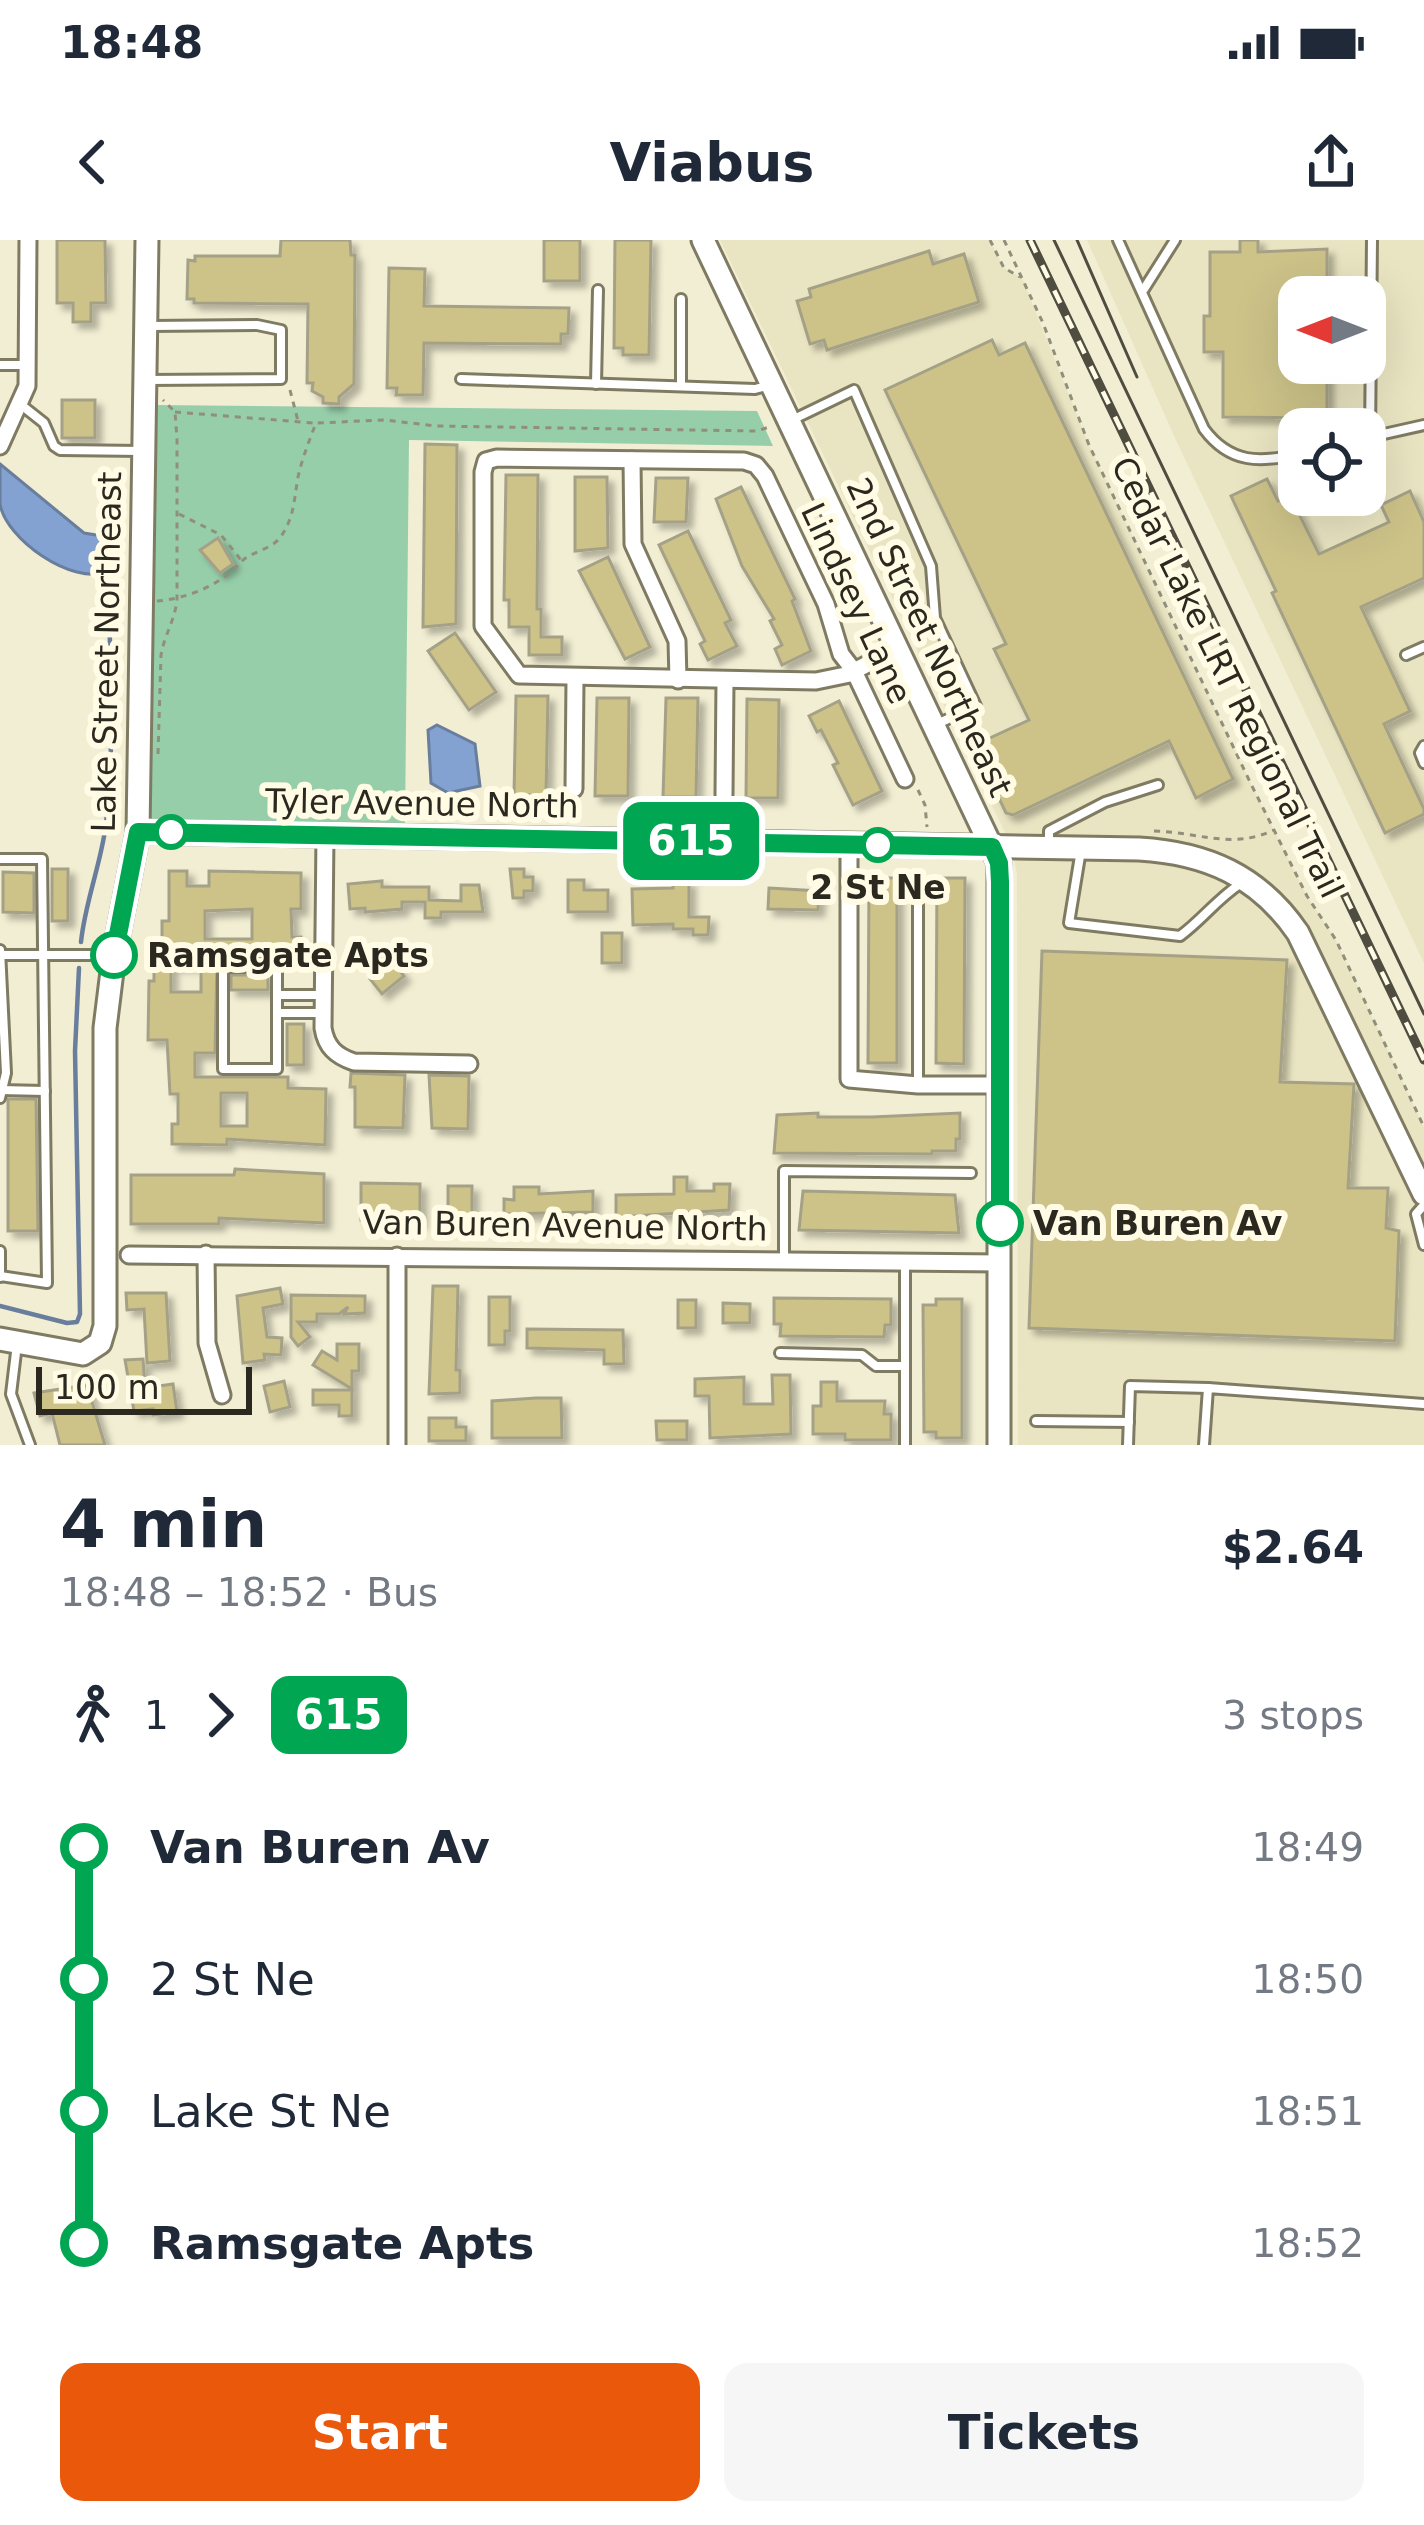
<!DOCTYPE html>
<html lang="en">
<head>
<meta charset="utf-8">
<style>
	body { margin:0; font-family:"DejaVu Sans",sans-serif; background:#f6f6f7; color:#1f2937; height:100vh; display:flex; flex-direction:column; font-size:45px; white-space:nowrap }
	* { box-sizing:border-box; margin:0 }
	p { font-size:39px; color:#747a83 }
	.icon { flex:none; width:66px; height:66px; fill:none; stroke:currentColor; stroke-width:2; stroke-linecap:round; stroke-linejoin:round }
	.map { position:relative; height:1205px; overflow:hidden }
	.drawer { display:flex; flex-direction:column; background:#fff; flex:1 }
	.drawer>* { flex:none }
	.badge { padding:0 24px; border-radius:18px; font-size:42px; line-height:78px }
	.needle { width:78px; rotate:270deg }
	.controls { position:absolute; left:1278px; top:36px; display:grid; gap:24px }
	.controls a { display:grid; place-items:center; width:108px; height:108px; border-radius:24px; background:#fff; box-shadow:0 12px 48px #0002; font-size:60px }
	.scale { position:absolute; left:36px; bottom:30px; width:216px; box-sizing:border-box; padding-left:12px; border:6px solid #2b291f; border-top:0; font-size:33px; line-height:42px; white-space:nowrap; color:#2b291f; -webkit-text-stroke:9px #fffbe5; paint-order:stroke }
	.map>.badge { position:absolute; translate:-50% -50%; box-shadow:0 0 0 6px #fff }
	.legs { display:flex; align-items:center; gap:18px; height:132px; padding:0 60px; font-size:39px }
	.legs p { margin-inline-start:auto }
	.summary { display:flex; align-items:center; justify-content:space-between; height:204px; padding:0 60px }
	h1 { font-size:66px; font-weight:700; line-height:90px }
	.cta { display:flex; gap:24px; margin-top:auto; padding:24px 60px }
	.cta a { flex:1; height:138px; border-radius:24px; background:#ea580c; color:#fff; font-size:48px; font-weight:700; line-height:138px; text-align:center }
	.cta a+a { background:#f6f6f7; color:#1f2937 }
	ul { padding:0 60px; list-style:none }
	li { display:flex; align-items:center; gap:42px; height:132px; font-size:45px }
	li i { display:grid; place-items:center; width:18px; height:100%; margin:0 15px; background:currentColor }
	li i::after { content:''; width:30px; height:30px; margin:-15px; border:9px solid; border-radius:50%; background:#fff }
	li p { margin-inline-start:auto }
	li:first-child i { background:linear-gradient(#0000 50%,currentColor 0) }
	li:last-child i { background:linear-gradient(currentColor 50%,#0000 0) }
	.status { display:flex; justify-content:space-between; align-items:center; height:84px; padding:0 60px; background:#fff; direction:ltr }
	.status svg { height:33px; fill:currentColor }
	header { display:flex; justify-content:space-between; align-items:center; height:156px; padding:0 60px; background:#fff; font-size:54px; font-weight:700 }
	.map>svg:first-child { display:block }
	.built { fill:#e9e4c1; fill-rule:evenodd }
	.green { fill:#96ceaa }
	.water { fill:#83a2d1; stroke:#697e9c; stroke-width:3 }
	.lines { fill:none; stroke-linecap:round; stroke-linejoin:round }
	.stream { stroke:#697e9c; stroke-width:4.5 }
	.building { fill:#cdc389; stroke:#a5a187; stroke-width:3; fill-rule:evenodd; filter:url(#shadow) }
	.lane-casing { stroke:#7f7b63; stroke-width:14 }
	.street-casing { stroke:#7f7b63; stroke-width:21 }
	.secondary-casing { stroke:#7f7b63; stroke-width:27 }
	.path { stroke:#918e7b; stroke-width:3; stroke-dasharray:6 6; stroke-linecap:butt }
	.lane { stroke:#fff; stroke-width:8 }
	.street { stroke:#fff; stroke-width:15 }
	.secondary { stroke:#fff; stroke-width:21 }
	.tram { stroke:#4f4d40; stroke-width:3 }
	.rail-casing { stroke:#4f4d40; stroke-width:9 }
	.rail { stroke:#fffbe5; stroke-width:4.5; stroke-dasharray:14; stroke-linecap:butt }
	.line-1-casing { stroke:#fff; stroke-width:27 }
	.line-1 { stroke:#00a651; stroke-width:18 }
	.stop-1-dot { fill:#fff; stroke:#00a651; stroke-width:6 }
	.labels { text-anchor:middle; stroke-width:12; stroke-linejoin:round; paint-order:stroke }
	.street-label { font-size:33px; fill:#2b291f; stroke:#fffbe5 }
	.stop-label { font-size:33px; font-weight:bold; fill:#2b291f; stroke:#fffbe5; text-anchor:start }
</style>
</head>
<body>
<div class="status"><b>18:48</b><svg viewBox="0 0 49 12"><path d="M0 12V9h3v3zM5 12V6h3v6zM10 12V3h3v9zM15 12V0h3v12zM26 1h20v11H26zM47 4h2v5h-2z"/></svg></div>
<header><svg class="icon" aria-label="back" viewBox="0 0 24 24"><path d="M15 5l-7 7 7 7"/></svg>Viabus<svg class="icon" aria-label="share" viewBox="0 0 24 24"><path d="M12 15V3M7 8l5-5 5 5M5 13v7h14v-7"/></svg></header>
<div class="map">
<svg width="1424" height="1205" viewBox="0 0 1424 1205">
	<defs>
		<filter id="shadow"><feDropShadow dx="6" dy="6" stdDeviation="3" flood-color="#0004"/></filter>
	</defs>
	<rect width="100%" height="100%" fill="#f2eed3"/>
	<g class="built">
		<polygon points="720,0 990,0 1004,28 1022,38 1089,205 1251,544 1307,656 1336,700 1424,887 1424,1205 1018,1205 1017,634 1012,607"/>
		<path d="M 1087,0 L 1424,0 L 1424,723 L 1175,198 ZM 1299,57 L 1365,57 L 1365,123 L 1299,123 ZM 1299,189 L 1365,189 L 1365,255 L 1299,255 Z"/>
	</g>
	<polygon class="green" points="156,165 757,171 773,206 409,200 405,583 150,580"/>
	<g class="water">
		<path d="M 0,224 L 84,293 L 115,298 L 107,332 C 71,345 6,299 0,264 C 0,251 0,236 0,224 Z"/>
		<polygon points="437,485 475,504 480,546 448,553 431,543 428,490"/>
	</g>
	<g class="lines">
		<g class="stream">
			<path d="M 81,702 C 85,662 101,624 106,584 C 115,501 111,415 107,332 L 104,328"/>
			<polyline points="0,1066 67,1083 77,1082 80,1074 75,811 79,728"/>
		</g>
	</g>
	<g class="building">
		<polygon points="57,0 105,0 106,63 91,63 91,82 73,82 73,63 57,63"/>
		<polygon points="281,0 350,0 351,15 355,15 354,144 339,157 339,164 323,163 323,157 312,151 313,143 307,143 308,64 194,63 194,59 187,59 188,20 195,21 195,16 280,16"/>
		<rect x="544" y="0" width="36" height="41"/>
		<polygon points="615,0 651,0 649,115 623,115 623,108 614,108"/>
		<polygon points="1240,0 1258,0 1258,12 1327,9 1327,57 1299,57 1299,123 1327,123 1327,183 1313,183 1313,178 1223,177 1223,112 1204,112 1204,76 1210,76 1210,12 1240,12"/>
		<polygon points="929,11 933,24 964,14 979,62 827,110 824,100 810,104 797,61 811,57 809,49"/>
		<polygon points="389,28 425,29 424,66 569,68 568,94 561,94 561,104 424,103 423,155 396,155 397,148 387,148"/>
		<polygon points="992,100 999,115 1025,103 1233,539 1196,558 1169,501 1013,575 1006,573 976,510 979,503 1029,480 994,409 1006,404 885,150"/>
		<rect x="62" y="160" width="33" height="38"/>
		<polygon points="425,204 457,205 456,384 423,387"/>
		<polygon points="506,235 538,235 537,369 541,369 541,397 562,397 562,415 529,415 529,387 509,387 509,360 504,360"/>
		<polygon points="575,237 607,237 608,308 575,311"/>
		<polygon points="656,238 688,238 686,282 654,282"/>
		<polygon points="1267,239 1278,261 1290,256 1319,314 1389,282 1381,265 1410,251 1424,282 1424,338 1361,367 1410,471 1384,484 1424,569 1424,574 1385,593 1272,353 1276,351 1231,256"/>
		<polygon points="741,247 795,359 792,361 811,411 782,425 775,409 782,405 770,381 774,379 742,326 716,259"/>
		<polygon points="688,291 731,380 725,383 737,406 708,420 700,404 705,401 659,305"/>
		<polygon points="218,298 233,324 220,333 200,310"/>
		<polygon points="608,317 650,407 625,419 579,331"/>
		<polygon points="455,393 496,452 469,470 428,411"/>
		<polygon points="516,456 548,456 546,555 514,555"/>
		<polygon points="597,458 629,458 628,556 595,556"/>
		<polygon points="666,458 698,458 696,557 663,557"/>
		<polygon points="747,459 779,460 778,558 746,558"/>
		<polygon points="839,461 882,551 853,565 833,525 838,523 821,490 817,492 809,476"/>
		<rect x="52" y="629" width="16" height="52"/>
		<polygon points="510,629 524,629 524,637 533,637 533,651 524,651 524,658 513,658"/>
		<path d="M 169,631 L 187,631 L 187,646 L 209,646 L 209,631 L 301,633 L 301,669 L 291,669 L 292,697 L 301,697 L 302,715 L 217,722 L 215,813 L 195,813 L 195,837 L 288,837 L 288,848 L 326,849 L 325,905 L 227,899 L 227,905 L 172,904 L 172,884 L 178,884 L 178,854 L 170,854 L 167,800 L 148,800 L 149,741 L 154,741 L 154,704 L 162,704 L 162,681 L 169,681 ZM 252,669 L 252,699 L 205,699 L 205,671 ZM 171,725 L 201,725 L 201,752 L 171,752 ZM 221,853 L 247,853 L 247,886 L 221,886 Z"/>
		<polygon points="3,632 34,633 34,673 3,672"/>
		<polygon points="869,638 897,638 897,823 868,823"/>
		<polygon points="937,638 965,638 964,824 936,823"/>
		<polygon points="568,640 584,640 584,650 608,650 608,672 568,672"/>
		<polygon points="382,641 382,647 429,647 429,660 461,661 461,645 479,645 483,672 441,672 441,678 425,678 425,662 402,662 402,669 365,672 365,668 350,669 348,644"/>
		<polygon points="673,641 689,641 689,677 709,677 708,695 693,695 693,689 673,689 673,684 633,685 632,649 673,648"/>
		<polygon points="769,648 819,651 818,670 768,669"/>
		<rect x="602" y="693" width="20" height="30"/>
		<polygon points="1042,711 1287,720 1280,842 1354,844 1348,948 1388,948 1386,988 1399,991 1395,1101 1029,1088"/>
		<polygon points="392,721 404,736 382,754 370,739"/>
		<rect x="231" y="735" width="37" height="15"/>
		<rect x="287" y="784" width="17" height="41"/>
		<polygon points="351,833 405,835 403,888 355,887 355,847 350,847"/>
		<polygon points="429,835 469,836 468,889 432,888"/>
		<polygon points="8,859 36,859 38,991 8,991"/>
		<polygon points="818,873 818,877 872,877 960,873 960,899 956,899 956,911 932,911 932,914 774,913 777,875"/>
		<polygon points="235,929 324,934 324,983 219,978 219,984 131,984 131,935 234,935"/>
		<polygon points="674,937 687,937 687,951 714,951 714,944 730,944 729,970 616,977 616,955 674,954"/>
		<polygon points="361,943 420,944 420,982 361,980"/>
		<rect x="448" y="946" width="24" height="37"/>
		<polygon points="514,947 539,947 539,954 593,951 593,972 504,974 504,959 514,960"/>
		<polygon points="803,951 955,955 959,993 799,990"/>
		<polygon points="433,1046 458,1046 456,1130 460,1130 460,1153 429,1154"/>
		<polygon points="280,1048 283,1064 263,1068 267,1097 282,1098 281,1115 264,1114 265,1120 243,1123 237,1056"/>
		<polygon points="126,1053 166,1053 170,1121 147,1123 144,1069 127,1070"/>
		<polygon points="291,1055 365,1056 365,1073 344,1074 348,1067 339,1074 317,1074 317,1082 298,1082 310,1097 298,1106 291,1097"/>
		<polygon points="489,1057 510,1057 510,1091 505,1091 505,1105 489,1105"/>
		<polygon points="774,1058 891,1059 891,1085 885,1085 884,1097 780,1096 781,1084 774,1084"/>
		<polygon points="936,1059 962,1059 962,1198 936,1198 936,1192 924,1192 923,1065 936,1065"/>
		<rect x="678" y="1060" width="18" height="28"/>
		<polygon points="723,1063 750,1064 750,1083 723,1083"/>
		<polygon points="527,1089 623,1090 624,1124 604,1124 604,1110 527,1108"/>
		<polygon points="337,1104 359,1104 359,1131 352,1131 352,1149 313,1125 322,1111 337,1120"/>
		<polygon points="143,1119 145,1148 173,1144 177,1172 153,1175 153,1169 134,1171 125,1120"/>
		<polygon points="772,1135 790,1135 791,1194 710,1198 709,1156 695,1156 695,1139 744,1137 744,1164 773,1164"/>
		<polygon points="284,1141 290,1167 270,1172 264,1146"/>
		<polygon points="821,1142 837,1142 837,1161 885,1161 884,1174 891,1174 891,1200 845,1200 845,1194 813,1194 813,1166 821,1166"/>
		<polygon points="87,1145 105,1205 60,1205 52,1173 40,1176 34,1153"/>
		<polygon points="313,1150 352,1150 352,1176 339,1176 339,1165 313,1165"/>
		<polygon points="536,1158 561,1158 562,1198 492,1198 492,1161"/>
		<polygon points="429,1178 456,1178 456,1187 466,1187 466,1201 429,1201"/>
		<polygon points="656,1181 687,1181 687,1200 657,1200"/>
	</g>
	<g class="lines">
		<defs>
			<g id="lane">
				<path d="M 1118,0 L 1204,189 C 1230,224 1260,223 1299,214"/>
				<polyline points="1144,49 1175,0"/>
				<polyline points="0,125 25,125"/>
				<polyline points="461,139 755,149 766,146"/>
				<polyline points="146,140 281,139 281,90 257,85 150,86"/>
				<polyline points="596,144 598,50"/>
				<polyline points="681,146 681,59"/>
				<polyline points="20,164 44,183 54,206 60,210 142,211"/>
				<polyline points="794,179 854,150 931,326 935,378 976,466 935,485"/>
				<polyline points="1370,197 1372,0"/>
				<polyline points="1366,198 1424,185"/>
				<polyline points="1406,415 1424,407"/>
				<polyline points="1424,506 1420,513 1424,523"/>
				<polyline points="1049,606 1049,591 1105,562 1158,545"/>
				<path d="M 1081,610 L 1069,683 L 1180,696 C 1202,680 1217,659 1240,644"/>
				<polyline points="0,619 42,619 47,1043 0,1036"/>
				<polyline points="0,710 6,833 0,858"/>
				<polyline points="0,715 113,715"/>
				<rect x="223" y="727" width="54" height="102"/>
				<polyline points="277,755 322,755"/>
				<polyline points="277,773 323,773"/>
				<polyline points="918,842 918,640"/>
				<polyline points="0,850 45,851"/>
				<polyline points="1424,965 1416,974 1424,1005"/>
				<polyline points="0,1011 0,1037"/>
				<polyline points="784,1019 784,931 971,933"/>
				<polyline points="17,1104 11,1154 30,1205"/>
				<polyline points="780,1113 862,1115 876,1126 904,1126"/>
				<polyline points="1036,1181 1129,1182"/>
				<polyline points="905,1205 905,1022"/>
				<polyline points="1128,1205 1130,1146 1208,1148"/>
				<polyline points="1204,1205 1208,1148 1424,1164"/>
			</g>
			<g id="street">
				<polyline points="0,206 27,146 28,0"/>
				<polyline points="632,220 633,304 677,401 678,440"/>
				<polyline points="897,409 854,431 850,434 816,441 519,435 483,386 483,232 486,221 497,218 744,221 756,225 765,236 826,364 841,414 854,431 905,539"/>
				<polyline points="574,549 575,439"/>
				<polyline points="724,555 725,441"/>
				<path d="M 325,595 L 323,788 C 326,807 336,816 354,822 L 469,824"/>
				<polyline points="849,604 849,839 918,845 1000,845"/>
				<polyline points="206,1014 207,1103 222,1155"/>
				<polyline points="129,1015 1000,1023"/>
				<polyline points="397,1016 397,1205"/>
			</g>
			<g id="secondary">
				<polyline points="703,0 999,623 999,1205"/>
				<path d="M 138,592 L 1139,609 C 1207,613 1259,636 1298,693 L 1424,954"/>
				<polyline points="0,1099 83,1114 100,1103 105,1086 105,788 114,715 138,592 147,0"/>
			</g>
		</defs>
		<use href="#lane" class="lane-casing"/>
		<use href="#street" class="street-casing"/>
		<use href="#secondary" class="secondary-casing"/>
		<g class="path">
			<polyline points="990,0 1004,28 1020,37"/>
			<polyline points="1004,0 1043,83 1089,205 1251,544 1307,656 1336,700 1424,887"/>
			<polyline points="290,150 298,181"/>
			<polyline points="175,172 314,183"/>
			<polyline points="179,274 221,295 241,320"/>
			<path d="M 157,361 C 186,359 221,345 240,323 C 249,312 268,311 279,299 C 294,280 294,260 298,237 C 302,219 309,201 316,183 L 385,180 L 436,186 L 757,191 L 772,186"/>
			<path d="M 158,514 L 161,415 C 165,393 174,383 177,360 L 177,199 L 175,172 L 163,160"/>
			<polyline points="918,550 925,565 927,587"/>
			<path d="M 1154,591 C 1199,592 1231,610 1274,590"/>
		</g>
		<use href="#lane" class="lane"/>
		<use href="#street" class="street"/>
		<use href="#secondary" class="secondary"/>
		<g class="tram">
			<polyline points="1054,0 1424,774"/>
			<polyline points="1077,0 1137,137"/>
		</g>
		<defs>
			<polyline id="rail" points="1030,0 1424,820"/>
		</defs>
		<use href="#rail" class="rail-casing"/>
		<use href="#rail" class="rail"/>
	</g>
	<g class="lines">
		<defs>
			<polyline id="line-1" points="114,715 138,592 992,607 999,623 1000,642 1000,983"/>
		</defs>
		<use href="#line-1" class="line-1-casing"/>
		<use href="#line-1" class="line-1"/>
	</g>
	<g class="stop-1-dot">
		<circle cx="171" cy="592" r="15"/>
		<circle cx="878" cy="605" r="15"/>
		<circle cx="114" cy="715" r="21"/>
		<circle cx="1000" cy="983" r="21"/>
	</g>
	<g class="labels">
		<g class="street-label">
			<text transform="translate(857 363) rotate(65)" y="12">Lindsey Lane</text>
			<text transform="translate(930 397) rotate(65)" y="12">2nd Street Northeast</text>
			<text transform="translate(106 412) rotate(-89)" y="12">Lake Street Northeast</text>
			<text transform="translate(1228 437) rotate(64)" y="12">Cedar Lake LRT Regional Trail</text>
			<text transform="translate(422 563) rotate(1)" y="12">Tyler Avenue North</text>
			<text transform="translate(565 985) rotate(1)" y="12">Van Buren Avenue North</text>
		</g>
		<g class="stop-label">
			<text x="878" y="659" text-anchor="middle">2 St Ne</text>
			<text x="147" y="727">Ramsgate Apts</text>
			<text x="1033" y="995">Van Buren Av</text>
		</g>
	</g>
</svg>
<div class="controls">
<a><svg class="needle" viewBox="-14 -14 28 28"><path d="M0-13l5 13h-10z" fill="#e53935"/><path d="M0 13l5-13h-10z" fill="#747a83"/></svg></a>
<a><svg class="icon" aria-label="locate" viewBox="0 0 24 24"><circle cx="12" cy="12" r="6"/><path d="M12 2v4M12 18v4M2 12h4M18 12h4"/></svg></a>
</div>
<div class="scale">100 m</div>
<b class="badge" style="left:691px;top:601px;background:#00a651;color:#fff">615</b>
</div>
<section class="drawer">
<div class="summary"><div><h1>4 min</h1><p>18:48 – 18:52 · Bus</p></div><b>$2.64</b></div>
<div class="legs"><svg class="icon" aria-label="walk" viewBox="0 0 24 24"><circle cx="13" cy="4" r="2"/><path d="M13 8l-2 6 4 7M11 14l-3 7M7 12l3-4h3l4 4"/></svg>1<svg class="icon" aria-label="forward" viewBox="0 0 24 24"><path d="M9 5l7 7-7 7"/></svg><b class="badge" style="background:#00a651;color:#fff">615</b><p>3 stops</p></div>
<ul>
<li><i style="color:#00a651"></i><b>Van Buren Av</b><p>18:49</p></li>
<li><i style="color:#00a651"></i><span>2 St Ne</span><p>18:50</p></li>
<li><i style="color:#00a651"></i><span>Lake St Ne</span><p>18:51</p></li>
<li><i style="color:#00a651"></i><b>Ramsgate Apts</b><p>18:52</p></li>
</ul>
<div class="cta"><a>Start</a><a>Tickets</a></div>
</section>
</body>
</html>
